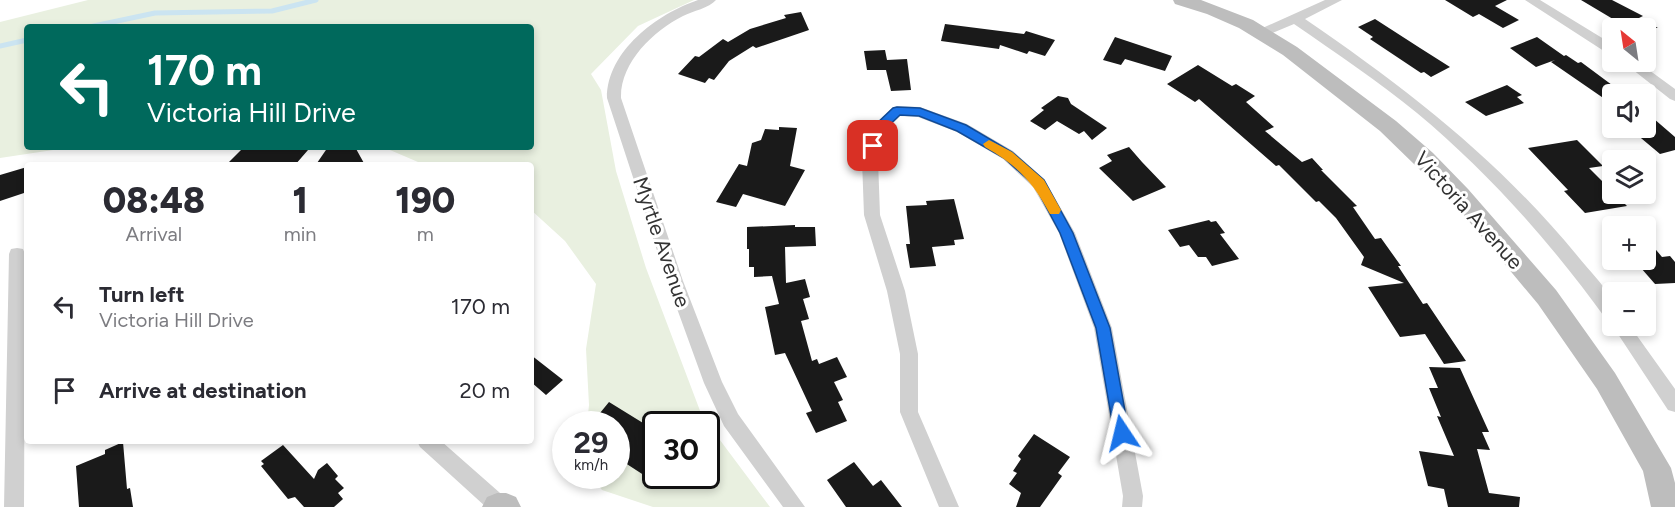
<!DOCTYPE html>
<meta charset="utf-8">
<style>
body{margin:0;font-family:Figtree,sans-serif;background:#f2f2f3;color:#2b2b33;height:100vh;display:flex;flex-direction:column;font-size:22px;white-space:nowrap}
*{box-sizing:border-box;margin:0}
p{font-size:20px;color:#7c7c81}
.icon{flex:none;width:33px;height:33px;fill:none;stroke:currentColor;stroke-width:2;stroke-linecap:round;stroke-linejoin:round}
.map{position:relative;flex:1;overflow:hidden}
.details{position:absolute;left:24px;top:162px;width:510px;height:282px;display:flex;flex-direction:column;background:#fff;border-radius:6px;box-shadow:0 3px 9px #0003}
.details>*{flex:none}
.banner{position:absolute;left:24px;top:24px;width:510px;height:126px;border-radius:6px;box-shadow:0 3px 9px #0003;background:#00695c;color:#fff;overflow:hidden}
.needle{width:39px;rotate:330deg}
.fabs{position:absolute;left:1602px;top:18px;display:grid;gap:12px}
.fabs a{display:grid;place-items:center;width:54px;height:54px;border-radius:6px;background:#fff;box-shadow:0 3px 9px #0003;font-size:30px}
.speed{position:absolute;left:552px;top:411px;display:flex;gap:12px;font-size:30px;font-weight:700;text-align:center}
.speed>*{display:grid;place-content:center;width:78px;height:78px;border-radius:50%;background:#fff;box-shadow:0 3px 9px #0003;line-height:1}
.speed small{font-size:15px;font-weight:400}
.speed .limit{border:3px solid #111;border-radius:9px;background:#fff;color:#111}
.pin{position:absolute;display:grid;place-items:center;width:51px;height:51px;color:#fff;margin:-26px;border-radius:12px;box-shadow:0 3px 9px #0006}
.me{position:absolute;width:66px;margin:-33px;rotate:350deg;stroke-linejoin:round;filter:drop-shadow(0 0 4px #0008)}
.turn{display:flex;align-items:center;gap:21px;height:126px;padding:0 24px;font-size:27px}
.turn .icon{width:78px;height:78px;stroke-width:2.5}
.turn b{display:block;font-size:42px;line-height:51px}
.eta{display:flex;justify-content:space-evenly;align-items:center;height:102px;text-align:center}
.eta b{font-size:36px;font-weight:800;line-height:42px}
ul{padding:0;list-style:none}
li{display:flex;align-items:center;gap:18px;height:84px;padding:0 24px}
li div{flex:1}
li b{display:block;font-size:22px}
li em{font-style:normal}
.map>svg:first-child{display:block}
</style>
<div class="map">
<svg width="1675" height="507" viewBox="0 0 1675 507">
<rect width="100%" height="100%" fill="#fff"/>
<!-- green -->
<path fill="#e9f0e0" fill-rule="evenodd" d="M 88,0 L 694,0 L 638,26 L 591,74 L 601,90 L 616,171 L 646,268 L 702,416 L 770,507 L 653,507 L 602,490 L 591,476 L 616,476 L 616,424 L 587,424 L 589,405 L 586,349 L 596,284 L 565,241 L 531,210 L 531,165 L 425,165 L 383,147 L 531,147 L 531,27 L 27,27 L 27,147 L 73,147 L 0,158 L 0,22 ZM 656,424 L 706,424 L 706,476 L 656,476 Z"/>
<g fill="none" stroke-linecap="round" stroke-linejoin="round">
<!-- stream -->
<path stroke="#cbe4f1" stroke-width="5" d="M 89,27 L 155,13 L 272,11 L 316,0
M 0,46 L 27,40"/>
</g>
<!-- building -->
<path fill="#1a1a1a" d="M 1445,0 L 1507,0 L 1495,6 L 1519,20 L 1503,28 L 1479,14 L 1473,17 Z
M 1581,0 L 1612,0 L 1643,16 L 1639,18 L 1658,28 L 1628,28 Z
M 801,12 L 809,30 L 756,48 L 753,46 L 729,61 L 714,80 L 709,78 L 705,83 L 678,74 L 695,56 L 699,57 L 723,39 L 728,42 L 750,29 L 786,18 L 784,15 Z
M 1375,19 L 1420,48 L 1450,67 L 1431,77 L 1424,72 L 1421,73 L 1370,39 L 1373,37 L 1358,27 Z
M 945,24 L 1024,34 L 1026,31 L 1055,40 L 1045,56 L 1029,51 L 1027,54 L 1000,45 L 999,49 L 941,41 Z
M 1115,37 L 1172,56 L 1165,71 L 1125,59 L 1121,65 L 1103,60 Z
M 1537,37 L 1564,56 L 1566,55 L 1578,63 L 1581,62 L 1612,85 L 1612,104 L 1551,62 L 1555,60 L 1536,67 L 1510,48 Z
M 885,50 L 887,60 L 907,59 L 911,90 L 891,91 L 886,70 L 867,70 L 864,51 Z
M 1198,65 L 1232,86 L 1236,84 L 1255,96 L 1246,102 L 1274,127 L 1265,131 L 1302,162 L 1312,158 L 1323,170 L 1321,170 L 1357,206 L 1353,207 L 1375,239 L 1381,238 L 1401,266 L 1398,266 L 1423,304 L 1427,303 L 1466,361 L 1444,364 L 1425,334 L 1400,337 L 1368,287 L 1404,283 L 1361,265 L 1364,257 L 1336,218 L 1319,201 L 1316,202 L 1279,165 L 1276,166 L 1199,99 L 1195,102 L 1167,84 Z
M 1507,85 L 1522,95 L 1517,97 L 1524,103 L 1486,116 L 1465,102 Z
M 1058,96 L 1068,98 L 1071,104 L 1107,128 L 1092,140 L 1084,131 L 1079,134 L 1057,121 L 1045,130 L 1030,121 L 1044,110 L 1041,108 Z
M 1646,112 L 1675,137 L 1675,150 L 1660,154 L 1629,128 L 1646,128 Z
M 779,127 L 797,128 L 790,166 L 805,170 L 785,206 L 743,194 L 736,207 L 716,202 L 739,164 L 747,166 L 752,143 L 761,140 L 765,129 L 779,130 Z
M 1577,140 L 1603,166 L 1589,168 L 1627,206 L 1585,213 L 1564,191 L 1568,190 L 1528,148 Z
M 244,147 L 295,147 L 308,150 L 295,165 L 226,165 Z
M 328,147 L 355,147 L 365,165 L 317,163 Z
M 1129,147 L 1142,162 L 1166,187 L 1133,201 L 1099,168 L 1112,161 L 1107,155 Z
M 27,167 L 27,192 L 0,201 L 0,175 Z
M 954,199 L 964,239 L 954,240 L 955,245 L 932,247 L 936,266 L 910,268 L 906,244 L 910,244 L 906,206 L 927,205 L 926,201 Z
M 1209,220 L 1211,222 L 1216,221 L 1225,233 L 1220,234 L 1239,259 L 1212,266 L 1206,257 L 1198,257 L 1189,245 L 1180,247 L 1168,230 Z
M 795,225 L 795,227 L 815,227 L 816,246 L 785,247 L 786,283 L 805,279 L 810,297 L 803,299 L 809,319 L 801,321 L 812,361 L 817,359 L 819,364 L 837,357 L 847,377 L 834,382 L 843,400 L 838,402 L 847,421 L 816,433 L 806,413 L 812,411 L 785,353 L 775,355 L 765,307 L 779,304 L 772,276 L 754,277 L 754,267 L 749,267 L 749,249 L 747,249 L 747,227 Z
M 1646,238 L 1662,257 L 1670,256 L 1675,262 L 1675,283 L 1655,284 L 1634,260 L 1646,260 Z
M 531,355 L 563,380 L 546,395 L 531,382 Z
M 1429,367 L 1460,368 L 1489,432 L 1482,432 L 1490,450 L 1477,449 L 1489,493 L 1520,497 L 1519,507 L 1448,507 L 1444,489 L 1428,486 L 1419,451 L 1454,456 L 1437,416 L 1441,417 L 1429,388 L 1438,388 Z
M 609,402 L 656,431 L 656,483 L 616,457 L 616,424 L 591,424 Z
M 1034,434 L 1070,457 L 1058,473 L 1062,476 L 1040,507 L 1016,507 L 1021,493 L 1009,484 L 1017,473 L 1013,471 L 1021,459 L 1018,456 Z
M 123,442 L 127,489 L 130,488 L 133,507 L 79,507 L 76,466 L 105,454 L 105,450 Z
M 283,445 L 314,479 L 318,470 L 327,463 L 338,476 L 335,479 L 344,488 L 338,493 L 343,499 L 334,507 L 304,507 L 295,497 L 288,499 L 261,466 L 264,464 L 261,461 Z
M 854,462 L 873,486 L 881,480 L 902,507 L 846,507 L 827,480 Z"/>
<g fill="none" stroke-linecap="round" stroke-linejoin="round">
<!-- street -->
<path fill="#d0d0d0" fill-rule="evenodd" d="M 698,0 L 716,0 C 709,8 693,11 683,16 C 653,31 620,63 621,98 L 683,281 L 722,382 L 738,414 L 805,507 L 783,507 L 724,426 L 704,383 L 667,281 L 607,98 C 607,51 657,14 698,0 Z
M 1325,0 L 1342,0 L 1305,19 C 1410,91 1499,160 1580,259 C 1588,269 1610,291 1612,303 C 1614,308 1612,315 1612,321 L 1606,319 C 1551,243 1489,173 1417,113 C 1378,81 1336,53 1294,24 L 1263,37 L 1256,33 L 1258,30 Z
M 1525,0 L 1540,0 L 1612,44 L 1612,54 L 1607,53 Z
M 1623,62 L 1638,62 L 1675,89 L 1675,101 L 1670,99 Z
M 897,106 L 920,107 L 967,124 L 1013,151 L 1044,179 L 1075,233 L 1112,328 L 1143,496 L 1142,507 L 1122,507 L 1123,496 L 1094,328 L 1059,233 L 1033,187 L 1003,159 L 957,132 L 918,117 L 900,116 L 882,134 L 878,160 L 880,215 L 905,291 L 918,354 L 918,412 L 959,507 L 939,507 L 900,412 L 900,354 L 887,291 L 864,215 L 862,160 L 868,132 L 892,108 Z
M 17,248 L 23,249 L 25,254 L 24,507 L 4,507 L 9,254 L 11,249 Z
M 1612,325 L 1630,326 L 1675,389 L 1675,412 L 1668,410 Z
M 417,441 L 441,441 L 508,500 L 511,507 L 486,507 L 420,447 Z"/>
<!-- secondary -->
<path fill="#bdbdbd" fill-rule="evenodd" d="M 1173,0 L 1201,0 L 1253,20 L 1297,47 L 1396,121 L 1433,153 L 1468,189 L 1556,290 L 1615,373 L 1671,468 L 1675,483 L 1675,507 L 1651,507 L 1643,471 L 1597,389 L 1538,304 L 1452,201 L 1380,131 L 1283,55 L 1239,28 L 1207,14 L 1175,4 Z
M 497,493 L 506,493 L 516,497 L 521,507 L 482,507 L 487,497 Z"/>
</g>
<!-- route -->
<path fill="#1a73e8" stroke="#114b97" stroke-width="1.5" d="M 897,107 L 920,108 L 966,125 L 1012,152 L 1044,180 L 1073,233 L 1110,328 L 1129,433 L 1127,438 L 1122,440 L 1116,438 L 1114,433 L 1096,328 L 1060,233 L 1035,186 L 1004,158 L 957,131 L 919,116 L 900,115 L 881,133 L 877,149 L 868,149 L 866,146 L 871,129 L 893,108 Z"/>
<!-- slow -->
<path fill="#f59e0b" d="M 989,140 L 1012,152 L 1044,180 L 1061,210 L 1059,214 L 1050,214 C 1032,181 1018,166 985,147 L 983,144 Z"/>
<g text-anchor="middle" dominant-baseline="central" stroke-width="6" stroke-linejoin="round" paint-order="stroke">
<!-- street labels -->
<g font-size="21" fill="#333" stroke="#fff">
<text transform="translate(1469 210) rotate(48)">Victoria Avenue</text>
<text transform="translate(662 242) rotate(71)">Myrtle Avenue</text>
</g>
</g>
</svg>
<div class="fabs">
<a><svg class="needle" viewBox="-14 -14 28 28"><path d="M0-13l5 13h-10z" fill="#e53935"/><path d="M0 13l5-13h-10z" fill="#7c7c81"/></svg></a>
<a><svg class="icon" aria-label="sound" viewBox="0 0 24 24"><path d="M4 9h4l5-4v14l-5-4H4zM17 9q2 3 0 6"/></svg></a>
<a><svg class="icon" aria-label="layers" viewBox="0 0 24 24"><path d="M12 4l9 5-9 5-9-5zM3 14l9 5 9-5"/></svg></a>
<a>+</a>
<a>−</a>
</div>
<div class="speed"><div>29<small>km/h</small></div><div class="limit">30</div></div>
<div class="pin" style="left:873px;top:146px;background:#d93025"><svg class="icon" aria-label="arrive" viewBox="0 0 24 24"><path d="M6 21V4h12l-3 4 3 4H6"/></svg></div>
<svg class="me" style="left:1122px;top:433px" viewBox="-20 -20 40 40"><path d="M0-17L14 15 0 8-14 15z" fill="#1a73e8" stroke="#fff" stroke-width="4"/></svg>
<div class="banner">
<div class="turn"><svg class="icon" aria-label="left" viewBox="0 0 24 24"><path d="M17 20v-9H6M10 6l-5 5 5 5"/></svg><div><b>170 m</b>Victoria Hill Drive</div></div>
</div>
<section class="details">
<div class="eta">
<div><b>08:48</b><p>Arrival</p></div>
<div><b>1</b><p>min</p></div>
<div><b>190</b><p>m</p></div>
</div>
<ul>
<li><svg class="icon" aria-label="left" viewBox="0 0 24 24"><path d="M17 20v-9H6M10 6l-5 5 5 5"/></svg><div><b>Turn left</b><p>Victoria Hill Drive</p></div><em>170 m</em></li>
<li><svg class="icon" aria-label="arrive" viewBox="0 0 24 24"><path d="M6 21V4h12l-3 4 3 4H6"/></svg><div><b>Arrive at destination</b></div><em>20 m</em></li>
</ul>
</section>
</div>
